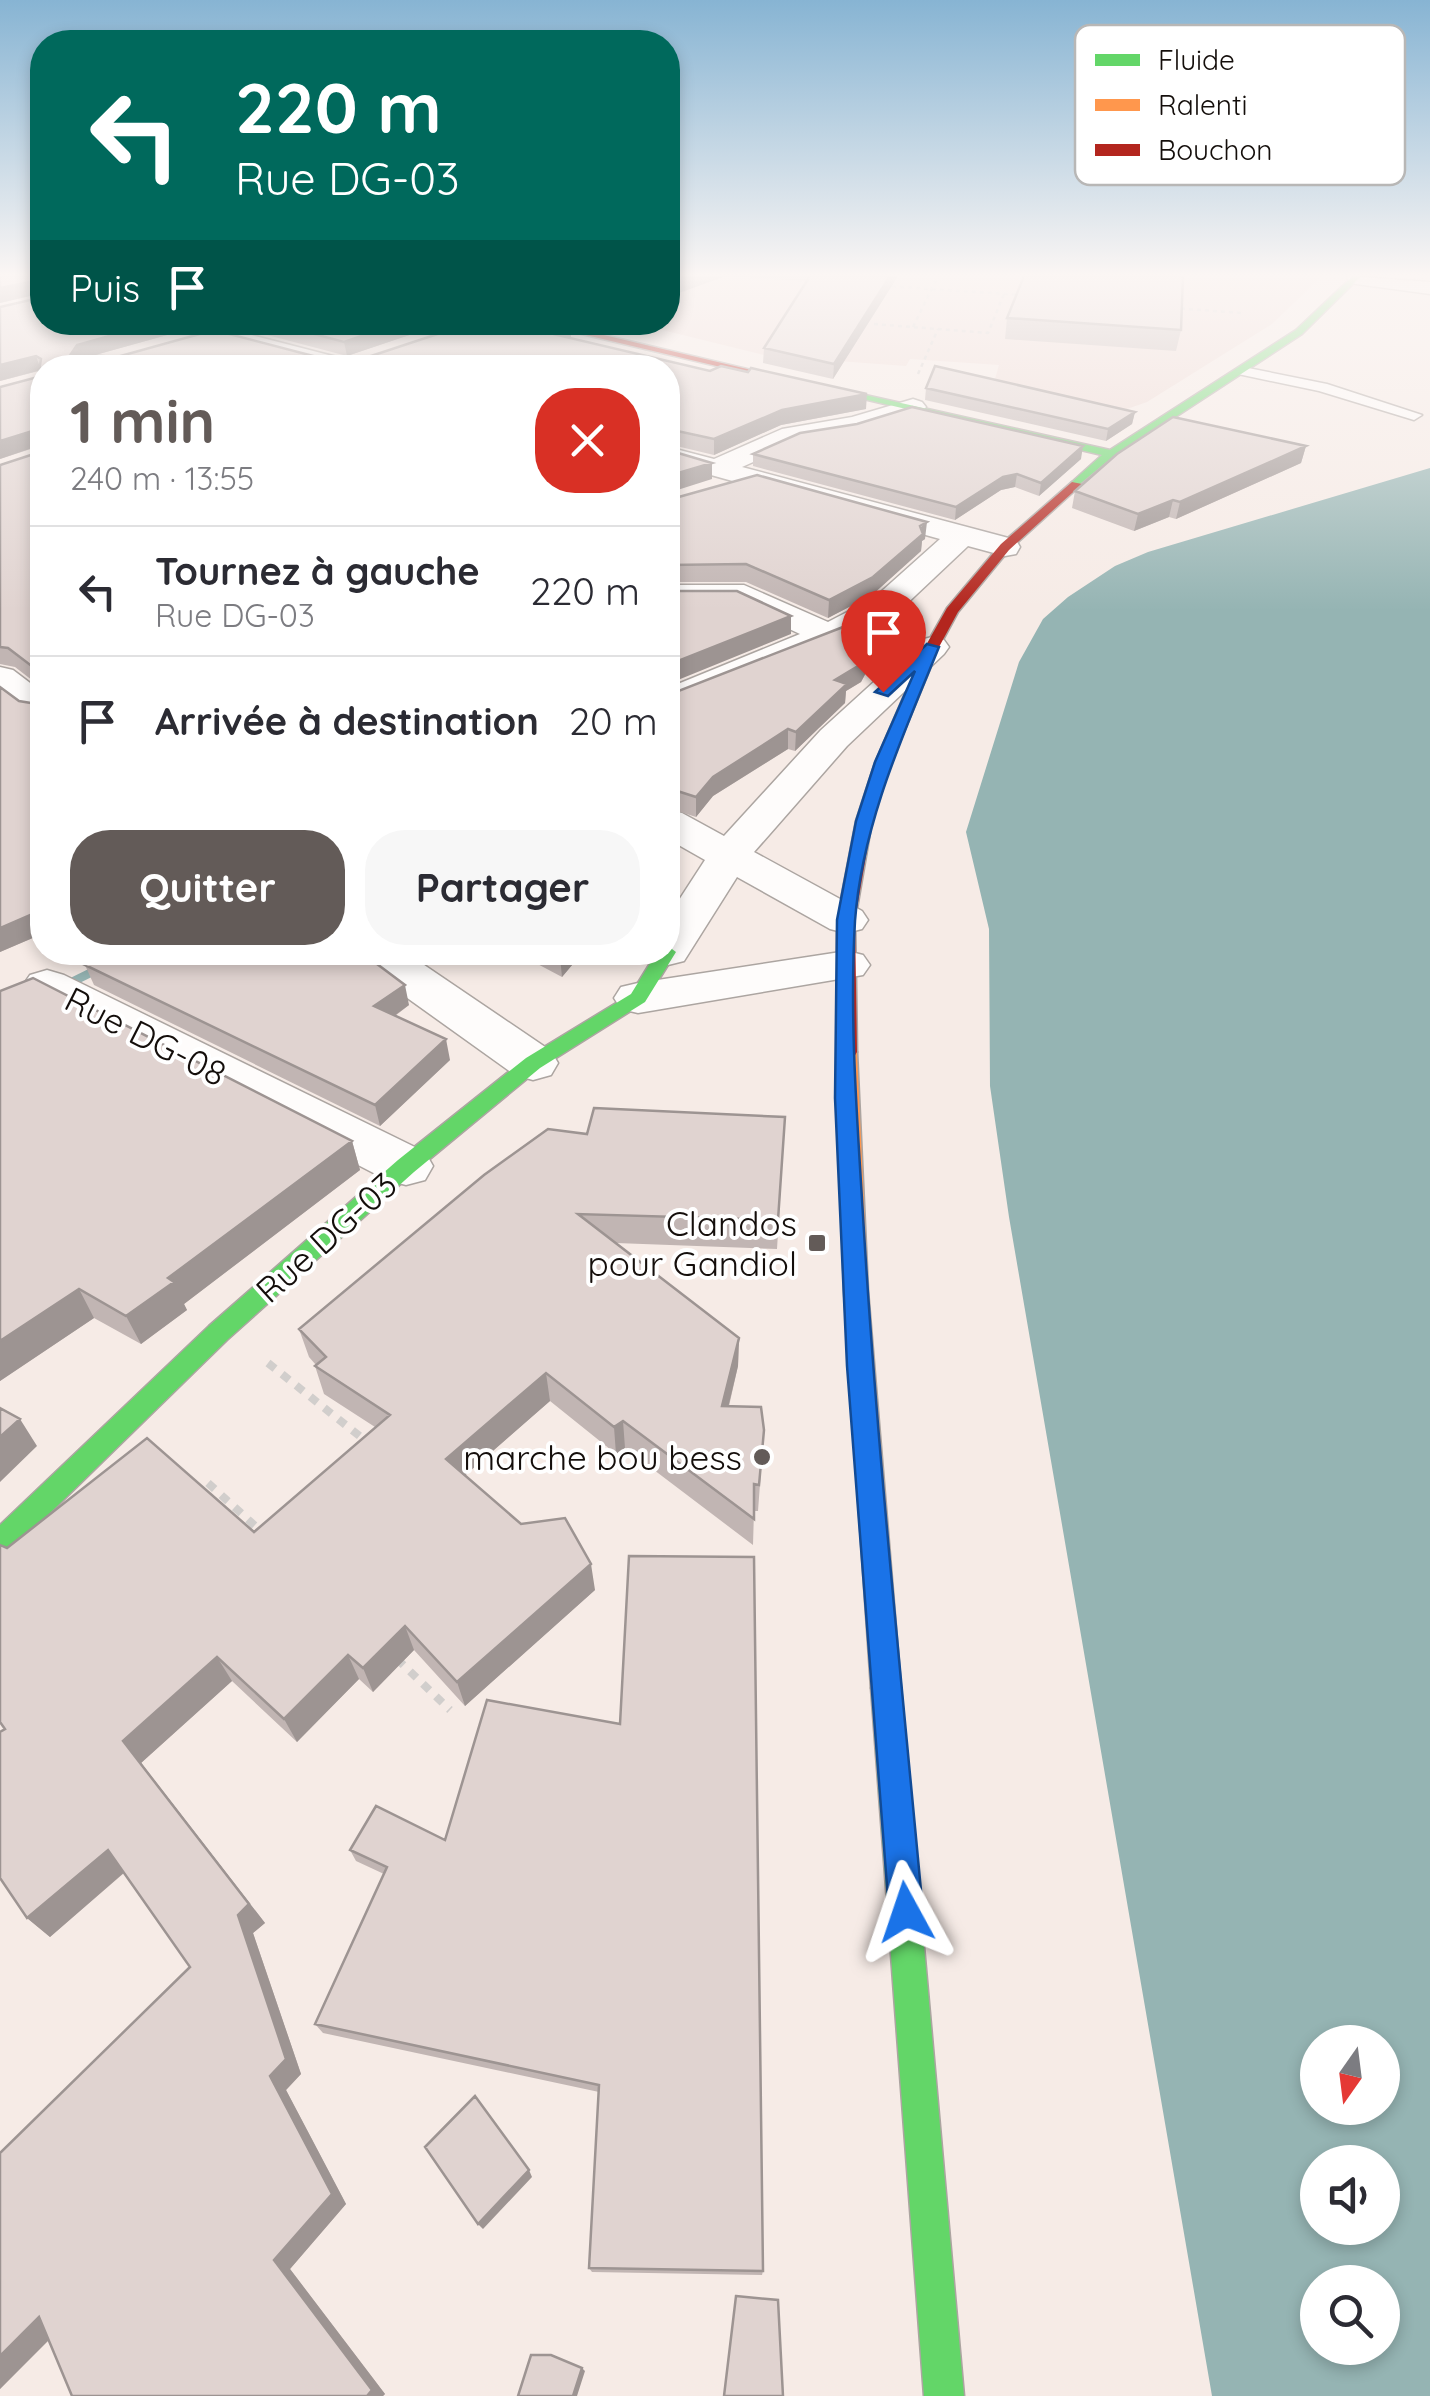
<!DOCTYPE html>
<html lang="fr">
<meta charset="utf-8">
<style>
body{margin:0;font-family:Quicksand,sans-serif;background:#f7f7f7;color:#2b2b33;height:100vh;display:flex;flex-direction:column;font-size:38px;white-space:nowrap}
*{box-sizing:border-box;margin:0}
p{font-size:32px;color:#7c7c81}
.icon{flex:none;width:55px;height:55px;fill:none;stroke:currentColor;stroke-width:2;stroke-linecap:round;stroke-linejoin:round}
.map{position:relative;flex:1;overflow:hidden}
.drawer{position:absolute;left:30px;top:355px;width:650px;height:610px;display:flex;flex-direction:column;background:#fff;border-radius:40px;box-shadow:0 5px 15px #0003}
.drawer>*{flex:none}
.banner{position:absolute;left:30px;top:30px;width:650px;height:305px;border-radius:40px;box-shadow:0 5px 15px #0003;background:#00695c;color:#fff;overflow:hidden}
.needle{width:65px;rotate:194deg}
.fabs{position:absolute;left:1300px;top:2025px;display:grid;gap:20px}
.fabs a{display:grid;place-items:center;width:100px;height:100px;border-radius:50%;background:#fff;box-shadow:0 5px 15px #0003;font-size:50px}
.pin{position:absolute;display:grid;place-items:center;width:85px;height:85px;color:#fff;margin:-102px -42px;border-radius:50% 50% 50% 0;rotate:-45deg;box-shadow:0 0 10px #0007}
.pin .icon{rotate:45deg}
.me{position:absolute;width:110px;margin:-55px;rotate:355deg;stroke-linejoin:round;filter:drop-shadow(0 0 8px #0008)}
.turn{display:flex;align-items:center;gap:35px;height:210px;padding:0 40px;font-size:45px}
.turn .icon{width:130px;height:130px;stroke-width:2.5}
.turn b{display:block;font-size:70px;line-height:85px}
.then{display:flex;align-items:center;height:95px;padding:0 40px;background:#0003;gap:20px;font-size:38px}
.round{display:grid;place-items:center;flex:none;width:105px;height:105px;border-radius:40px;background:#f7f7f7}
.overview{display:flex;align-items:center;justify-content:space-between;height:170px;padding:0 40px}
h1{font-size:60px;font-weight:700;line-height:75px;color:#635b58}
.button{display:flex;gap:20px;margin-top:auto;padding:20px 40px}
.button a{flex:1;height:115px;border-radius:40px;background:#635b58;color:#fff;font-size:40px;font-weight:700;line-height:115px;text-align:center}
.button a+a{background:#f7f7f7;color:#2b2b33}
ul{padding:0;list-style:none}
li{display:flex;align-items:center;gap:30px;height:130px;padding:0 40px;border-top:2px solid #e1e1e2}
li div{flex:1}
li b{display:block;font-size:38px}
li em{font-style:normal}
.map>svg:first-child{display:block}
</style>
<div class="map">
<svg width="1430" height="2396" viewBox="0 0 1430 2396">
<rect width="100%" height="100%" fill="#f6ebe6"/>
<!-- education -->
<path fill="#eedad5" d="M 668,276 L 1322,276 L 1272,324 L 1147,402 L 1107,416 L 987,407 L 999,365 L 910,359 L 906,366 L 810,359 L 804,365 L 634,323 L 668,322 Z"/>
<!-- water -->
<path fill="#95b4b3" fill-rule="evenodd" d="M 1430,468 L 1430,2396 L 1212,2396 L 1009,1217 L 990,1086 L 989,929 L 966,832 L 1019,662 L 1043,619 L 1068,597 L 1115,566 L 1148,552 ZM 1318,2042 L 1382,2042 L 1382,2108 L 1318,2108 ZM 1318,2162 L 1382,2162 L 1382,2228 L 1318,2228 ZM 1318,2282 L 1382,2282 L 1382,2348 L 1318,2348 Z"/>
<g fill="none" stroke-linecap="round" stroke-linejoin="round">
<!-- stream -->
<path fill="#95b4b3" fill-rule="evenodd" d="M 123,952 L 143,952 L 61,992 L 56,994 L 48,989 Z"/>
<defs>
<path id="lane" d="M 1243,367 L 1327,384 L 1422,415 L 1414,420 L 1319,391 L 1238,374 L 1236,371 Z"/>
<path id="street" d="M 1347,276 L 1430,282 L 1430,294 L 1356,284 L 1349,282 Z
M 162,322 L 201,322 L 360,363 L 363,368 L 321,368 L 165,327 Z
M 913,399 L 922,402 L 926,407 L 922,412 L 855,432 L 798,442 L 742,467 L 1016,540 L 1020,547 L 1016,554 L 1005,556 L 968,546 L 898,612 L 840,642 L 668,712 L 668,688 L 800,634 L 738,605 L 668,605 L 668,585 L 744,585 L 828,622 L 874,598 L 940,539 L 668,463 L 668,447 L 714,459 L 782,429 L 852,417 Z
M 932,637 L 944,640 L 949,647 L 944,654 L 847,746 L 754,852 L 862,911 L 868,920 L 862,929 L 846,933 L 830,929 L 737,877 L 684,961 L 668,965 L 652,961 L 646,952 L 668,952 L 668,917 L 705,860 L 668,839 L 668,810 L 682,813 L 724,836 L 821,730 L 920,640 Z
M 0,667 L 13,670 L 42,692 L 42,720 L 29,717 L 0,695 Z
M 847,951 L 863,955 L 870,965 L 863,975 L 638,1013 L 621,1009 L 614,998 L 621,987 L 638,983 Z
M 350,952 L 405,952 L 551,1051 L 558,1063 L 551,1075 L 533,1080 L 515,1075 L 357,962 Z
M 47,970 L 64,975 L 425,1152 L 433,1166 L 425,1180 L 406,1185 L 387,1180 L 30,995 L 23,985 L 30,975 Z"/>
<path id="fast" d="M 1353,276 L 1361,276 L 1302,334 L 1105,463 L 1076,487 L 1072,482 L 1102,455 L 838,393 L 843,390 L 1110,450 L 1296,330 Z
M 668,946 L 676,952 L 645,1002 L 540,1068 L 414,1172 L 227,1340 L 10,1552 L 0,1556 L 0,1525 L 209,1326 L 398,1160 L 526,1058 L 631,994 L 657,952 L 668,952 Z
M 886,1673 L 897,1678 L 901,1688 L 964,2396 L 924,2396 L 871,1688 L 875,1678 Z"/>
<path id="slow" d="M 847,1045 L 857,1052 L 868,1291 L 901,1688 L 897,1698 L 886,1703 L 875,1698 L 871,1688 L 844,1291 L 837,1052 Z"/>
<path id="jam" d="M 531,322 L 549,322 L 848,393 L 843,396 Z
M 1072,482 L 1082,484 L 1009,550 L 958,612 L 939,647 L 891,763 L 872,821 L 855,920 L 857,1052 L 854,1057 L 840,1057 L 837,1052 L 837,920 L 856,821 L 875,763 L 925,647 L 947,608 L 1001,544 Z"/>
</defs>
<!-- lane casing -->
<use href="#lane" stroke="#aca5a1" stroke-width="3"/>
<!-- street casing -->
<use href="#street" stroke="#aca5a1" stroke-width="3"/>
<!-- fast casing -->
<use href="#fast" stroke="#aca5a1" stroke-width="3"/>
<!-- slow casing -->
<use href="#slow" stroke="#aca5a1" stroke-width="3"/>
<!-- jam casing -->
<use href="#jam" stroke="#aca5a1" stroke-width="3"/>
<!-- path-far1 -->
<path stroke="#d1cecc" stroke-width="2.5" stroke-dasharray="4 4" stroke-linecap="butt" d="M 726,276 L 812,281
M 884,286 L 1021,295
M 1173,308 L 1242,313
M 874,324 L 988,333 L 1004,294
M 913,327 L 938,276
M 918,374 L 938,329"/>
<!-- path -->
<path stroke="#d1cecc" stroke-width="8" stroke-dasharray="9 9" stroke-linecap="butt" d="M 268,1363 L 367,1442
M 208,1483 L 264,1534
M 397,1659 L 450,1710"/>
<!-- lane -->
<use href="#lane" fill="#fefcfb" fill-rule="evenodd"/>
<!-- street -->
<use href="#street" fill="#fefcfb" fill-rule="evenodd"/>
<!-- fast -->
<use href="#fast" fill="#63d668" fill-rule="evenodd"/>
<!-- slow -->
<use href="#slow" fill="#ff974d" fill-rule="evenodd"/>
<!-- jam -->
<use href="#jam" fill="#b3261e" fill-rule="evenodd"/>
</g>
<!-- wall -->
<path fill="#c1b5b3" d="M 0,276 L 178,332 L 95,355 L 117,357 L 368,357 L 554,326 L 571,329 L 571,338 L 866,409 L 781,425 L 714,455 L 668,444 L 668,368 L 42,934 L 0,952 L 0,687 L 19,701 L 37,704 L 37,684 L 15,667 L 0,664 L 0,465 L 40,452 L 40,446 L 0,459 L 38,377 L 39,371 L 0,381 L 0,307 L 39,298 L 39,294 L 0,303 Z
M 729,276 L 898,276 L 833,379 L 763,363 L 764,348 L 807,281 Z
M 1007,318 L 1181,330 L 1176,351 L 1005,339 Z
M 218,322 L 448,322 L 347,356 Z
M 926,388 L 1135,412 L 1132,424 L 1106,441 L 925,400 Z
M 1306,446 L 1301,463 L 1176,519 L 1169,517 L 1134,531 L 1072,508 L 1075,491 Z
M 753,454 L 1081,459 L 1039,496 L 1015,487 L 1001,490 L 955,520 L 753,466 Z
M 668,500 L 925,539 L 922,541 L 921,551 L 872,595 L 828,618 L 746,582 L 668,582 Z
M 895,618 L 861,682 L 846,691 L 845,703 L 795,751 L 788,749 L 713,796 L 696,817 L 668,808 L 668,695 Z
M 412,952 L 444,952 L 429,963 Z
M 515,952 L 583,952 L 562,977 Z
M 85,965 L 409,1005 L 395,1016 L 450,1060 L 380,1126 L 94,985 Z
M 0,991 L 352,1141 L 360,1170 L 184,1304 L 187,1310 L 141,1344 L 94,1318 L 0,1381 Z
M 785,1117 L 777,1249 L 616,1243 L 739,1338 L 738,1366 L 729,1406 L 764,1430 L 758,1511 L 754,1511 L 753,1545 L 625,1448 L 616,1454 L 550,1401 L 465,1475 L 595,1590 L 465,1706 L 414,1650 L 373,1692 L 359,1679 L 297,1742 L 232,1681 L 141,1763 L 265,1923 L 253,1933 L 301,2074 L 286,2090 L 346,2204 L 290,2269 L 385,2394 L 383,2396 L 72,2396 L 48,2340 L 0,2389 L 0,2153 L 190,1967 L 124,1873 L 50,1937 L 27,1918 L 5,1729 L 7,1548 L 254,1532 L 375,1427 L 324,1394 L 315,1366 L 316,1365 L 309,1357 L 299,1329 L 587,1134 Z
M 376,1806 L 763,2271 L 762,2275 L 592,2272 L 589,2268 L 599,2092 L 323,2033 L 315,2024 L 384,1874 L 356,1861 L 350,1850 Z"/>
<!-- shaded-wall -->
<path fill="#9d9492" d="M 689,276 L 726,276 L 668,297 L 668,283 Z
M 890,276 L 898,276 L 833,379 L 834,364 Z
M 40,280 L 42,293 L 0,303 L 0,288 Z
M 159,322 L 176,322 L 178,332 L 81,359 L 71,354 L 77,345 Z
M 403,322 L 448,322 L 347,356 L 344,342 Z
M 571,329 L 571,343 L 557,335 Z
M 36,356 L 41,370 L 0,381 L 0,365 Z
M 867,394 L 866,409 L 781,425 L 714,455 L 714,439 L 782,410 Z
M 1135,412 L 1132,424 L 1106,441 L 1108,429 Z
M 36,430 L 41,445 L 0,459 L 0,441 Z
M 1083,446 L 1081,459 L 1039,496 L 1041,483 Z
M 1306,446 L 1301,463 L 1176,519 L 1180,502 Z
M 712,463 L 712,479 L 668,493 L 668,476 Z
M 1017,474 L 1015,487 L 1001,490 L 955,520 L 956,507 L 1003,477 Z
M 1173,500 L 1169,517 L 1134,531 L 1138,514 Z
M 927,522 L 925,539 L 922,541 L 921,551 L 872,595 L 828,618 L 829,600 Z
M 897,600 L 895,618 L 861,682 L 846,691 L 845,703 L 795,751 L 796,732 Z
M 791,616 L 791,634 L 668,684 L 668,665 Z
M 788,729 L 788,749 L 713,796 L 696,817 L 696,797 L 713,777 Z
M 671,826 L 672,846 L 668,850 L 668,829 Z
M 42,910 L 42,934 L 0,952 L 0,928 Z
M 427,952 L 444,952 L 429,963 Z
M 563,952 L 583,952 L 562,977 L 560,957 Z
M 405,985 L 409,1005 L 379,1027 L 374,1006 Z
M 446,1039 L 450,1060 L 380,1126 L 375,1105 Z
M 352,1141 L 360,1170 L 184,1304 L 187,1310 L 141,1344 L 126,1316 L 168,1278 Z
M 79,1289 L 94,1318 L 0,1381 L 0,1341 Z
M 739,1338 L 738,1366 L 722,1433 L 722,1406 Z
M 546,1373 L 550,1401 L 453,1486 L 446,1459 Z
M 20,1419 L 37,1446 L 0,1482 L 0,1437 Z
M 623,1421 L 625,1448 L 616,1454 L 614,1427 Z
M 591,1564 L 595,1590 L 465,1706 L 457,1682 Z
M 405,1626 L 414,1650 L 373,1692 L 363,1668 Z
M 348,1655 L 359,1679 L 297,1742 L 284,1719 Z
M 217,1657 L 232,1681 L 141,1763 L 265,1923 L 253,1933 L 301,2074 L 286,2090 L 346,2204 L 290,2269 L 385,2394 L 383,2396 L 367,2396 L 274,2260 L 270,2076 L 123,1741 Z
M 108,1850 L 127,1870 L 50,1937 L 27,1918 Z
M 529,2170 L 532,2177 L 483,2229 L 478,2224 Z
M 39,2317 L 65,2324 L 0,2389 L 0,2356 Z
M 582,2368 L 585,2371 L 577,2396 L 573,2396 Z"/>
<!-- building -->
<path fill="#e0d3d0" stroke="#9d9492" stroke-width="2.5" d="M 0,276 L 42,276 L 42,322 L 159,322 L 77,345 L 71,354 L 117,357 L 214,330 L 317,357 L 368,357 L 474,322 L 551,322 L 554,323 L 549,325 L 571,329 L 557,335 L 710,371 L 721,366 L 748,372 L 751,368 L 867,394 L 782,410 L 714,439 L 668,429 L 668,368 L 42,368 L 42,910 L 0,928 L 0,687 L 19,701 L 37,704 L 37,670 L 8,648 L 0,647 L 0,465 L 40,452 L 40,433 L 36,430 L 0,441 L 0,387 L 38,377 L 41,359 L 36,356 L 0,365 L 0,307 L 39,298 L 40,280 L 0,288 Z
M 668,276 L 689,276 L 668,283 Z
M 810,276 L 890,276 L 834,364 L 764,348 Z
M 1024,276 L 1183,276 L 1181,330 L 1007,318 Z
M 269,322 L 403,322 L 344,342 Z
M 935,366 L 1135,412 L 1108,429 L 926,388 Z
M 912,407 L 1083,446 L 1041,483 L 1017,474 L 1003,477 L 956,507 L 753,454 L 800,433 L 857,424 Z
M 1173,417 L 1306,446 L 1180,502 L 1173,500 L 1138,514 L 1075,491 L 1117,454 Z
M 668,450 L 712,463 L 668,476 Z
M 757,475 L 927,522 L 920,526 L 923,534 L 873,577 L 829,600 L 746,564 L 668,565 L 668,500 Z
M 668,591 L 737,591 L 791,616 L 668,665 Z
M 897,600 L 863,663 L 835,680 L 847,684 L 796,732 L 788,729 L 713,777 L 696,797 L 668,788 L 668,695 L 843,627 Z
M 112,952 L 361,952 L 405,985 L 374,1006 L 446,1039 L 375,1105 L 85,965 Z
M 33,978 L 352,1141 L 168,1278 L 174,1282 L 126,1316 L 79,1289 L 0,1341 L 0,991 Z
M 594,1108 L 785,1117 L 778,1220 L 578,1214 L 739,1338 L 722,1406 L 761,1407 L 764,1430 L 759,1485 L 754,1484 L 754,1519 L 623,1421 L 614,1427 L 546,1373 L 446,1459 L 521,1524 L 565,1518 L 591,1564 L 457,1682 L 405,1626 L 363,1668 L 348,1655 L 284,1719 L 217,1657 L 123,1741 L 249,1904 L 238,1915 L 286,2059 L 270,2076 L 332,2194 L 274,2260 L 372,2390 L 367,2396 L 72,2396 L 39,2317 L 0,2356 L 0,2153 L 190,1967 L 108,1850 L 27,1918 L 0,1878 L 0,1732 L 5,1729 L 0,1722 L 0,1545 L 7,1548 L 147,1438 L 254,1532 L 390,1415 L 315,1366 L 326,1357 L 299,1329 L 484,1175 L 548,1129 L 587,1134 Z
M 0,1408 L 20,1419 L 0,1437 Z
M 629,1556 L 754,1557 L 763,2271 L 589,2268 L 599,2085 L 315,2024 L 387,1867 L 350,1850 L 376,1806 L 445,1840 L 487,1700 L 620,1724 Z
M 475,2096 L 529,2170 L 478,2224 L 425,2147 Z
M 736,2296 L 778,2300 L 783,2396 L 724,2396 Z
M 531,2355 L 551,2355 L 582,2368 L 573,2396 L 518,2396 Z"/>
<!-- sky -->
<linearGradient id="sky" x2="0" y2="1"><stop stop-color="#87b4d3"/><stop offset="0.45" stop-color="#fbf6f4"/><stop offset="1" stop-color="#fbf6f4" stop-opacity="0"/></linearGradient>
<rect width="1430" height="611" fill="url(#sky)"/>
<!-- route -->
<path fill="#1a73e8" stroke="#114b97" stroke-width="2.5" d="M 927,644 L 939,647 C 903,735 862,825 855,921 C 849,1024 858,1129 864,1232 C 878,1459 902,1685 923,1912 L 918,1923 L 906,1928 L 894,1923 L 889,1912 L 847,1366 L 835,1098 L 837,920 L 856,821 L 875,762 L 915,671 L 888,696 L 875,692 Z"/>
<!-- markers -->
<g fill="#635b58" stroke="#fff" stroke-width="4">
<rect x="807" y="1233" width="20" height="20" rx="5"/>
<circle cx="762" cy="1457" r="10"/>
</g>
<g text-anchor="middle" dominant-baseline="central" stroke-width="8" stroke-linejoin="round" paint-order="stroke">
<!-- street labels -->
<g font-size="35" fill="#140e0b" stroke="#fff">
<text transform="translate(146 1036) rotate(27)">Rue DG-08</text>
<text transform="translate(326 1237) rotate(-42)">Rue DG-03</text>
</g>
<!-- poi labels -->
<g font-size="35" fill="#140e0b" stroke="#fff" text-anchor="end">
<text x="797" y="1223">Clandos<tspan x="797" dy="40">pour Gandiol</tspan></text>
<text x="742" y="1457">marche bou bess</text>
</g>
</g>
<!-- legend -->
<rect x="1075" y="25" width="330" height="160" rx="15" fill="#fff" stroke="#b8b7b6" stroke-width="2.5"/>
<rect x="1095" y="54" width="45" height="12" fill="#63d668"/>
<rect x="1095" y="99" width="45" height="12" fill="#ff974d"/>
<rect x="1095" y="144" width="45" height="12" fill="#b3261e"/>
<g font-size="28" fill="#140e0b">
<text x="1158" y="70">Fluide</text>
<text x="1158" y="115">Ralenti</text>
<text x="1158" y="160">Bouchon</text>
</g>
</svg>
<div class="fabs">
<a><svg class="needle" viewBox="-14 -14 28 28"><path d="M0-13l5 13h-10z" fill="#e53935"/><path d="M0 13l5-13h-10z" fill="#7c7c81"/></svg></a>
<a><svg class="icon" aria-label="sound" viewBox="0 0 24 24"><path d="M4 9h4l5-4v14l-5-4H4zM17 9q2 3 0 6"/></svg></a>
<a><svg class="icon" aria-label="search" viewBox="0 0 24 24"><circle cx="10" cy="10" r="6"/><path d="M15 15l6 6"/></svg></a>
</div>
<div class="pin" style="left:883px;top:692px;background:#d93025"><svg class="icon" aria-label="arrive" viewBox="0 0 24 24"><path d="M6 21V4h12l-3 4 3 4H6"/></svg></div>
<svg class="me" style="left:906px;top:1912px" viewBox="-20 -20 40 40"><path d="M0-17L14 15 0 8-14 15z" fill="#1a73e8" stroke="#fff" stroke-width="4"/></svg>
<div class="banner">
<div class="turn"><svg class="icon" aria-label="left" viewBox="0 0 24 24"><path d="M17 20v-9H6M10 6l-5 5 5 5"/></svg><div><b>220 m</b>Rue DG-03</div></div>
<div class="then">Puis<svg class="icon" aria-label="arrive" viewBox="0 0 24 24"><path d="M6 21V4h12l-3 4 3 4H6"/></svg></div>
</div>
<section class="drawer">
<div class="overview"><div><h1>1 min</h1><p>240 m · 13:55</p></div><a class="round" style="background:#d93025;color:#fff"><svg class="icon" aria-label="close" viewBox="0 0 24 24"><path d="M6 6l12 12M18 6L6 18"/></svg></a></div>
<ul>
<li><svg class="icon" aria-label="left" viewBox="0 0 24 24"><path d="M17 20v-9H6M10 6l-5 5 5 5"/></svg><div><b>Tournez à gauche</b><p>Rue DG-03</p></div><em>220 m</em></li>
<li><svg class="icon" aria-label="arrive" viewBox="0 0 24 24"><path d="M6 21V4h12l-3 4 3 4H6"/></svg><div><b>Arrivée à destination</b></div><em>20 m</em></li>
</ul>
<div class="button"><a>Quitter</a><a>Partager</a></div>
</section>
</div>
